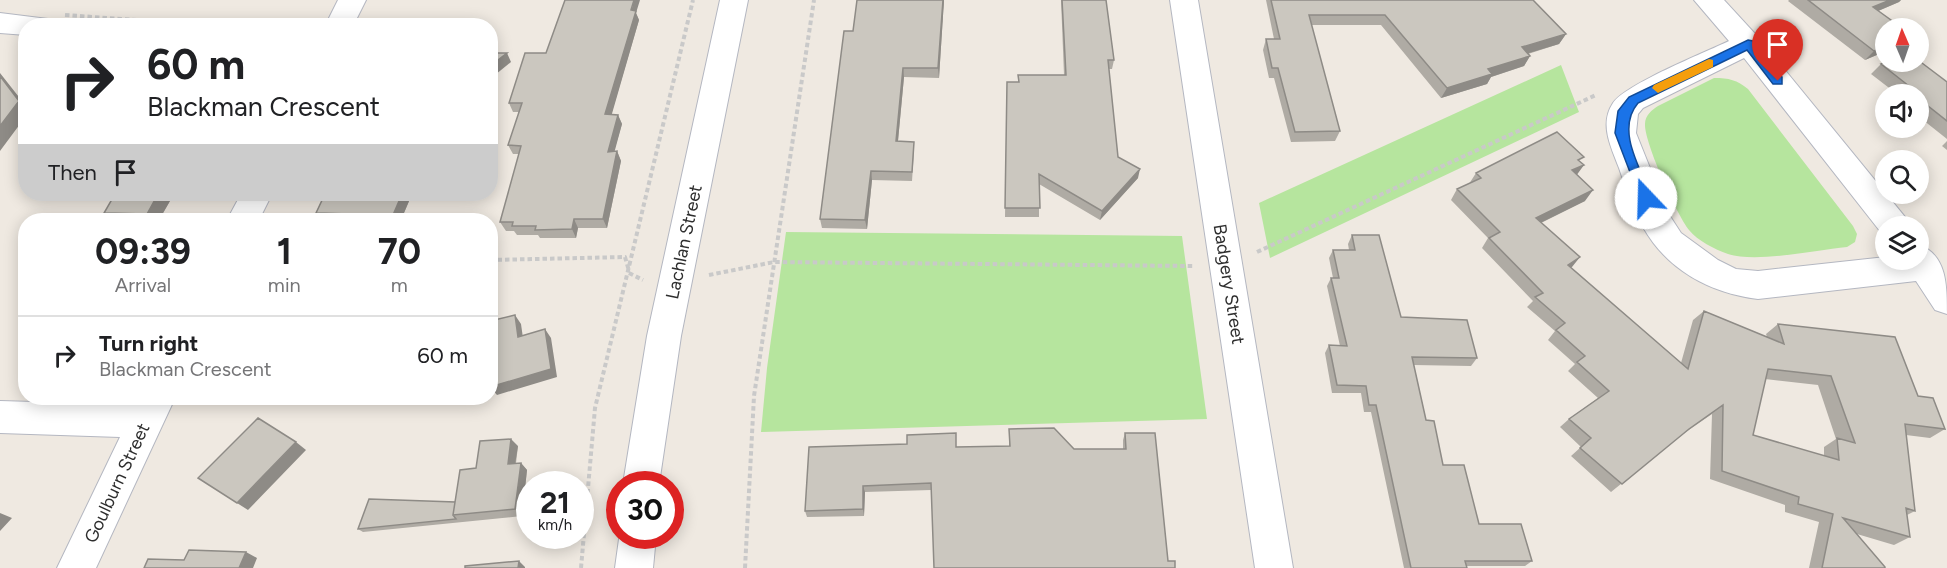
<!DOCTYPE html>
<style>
body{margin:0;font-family:Figtree,sans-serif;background:#f6f6f6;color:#202124;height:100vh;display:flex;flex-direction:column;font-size:22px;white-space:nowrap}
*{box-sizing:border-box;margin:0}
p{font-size:20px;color:#757577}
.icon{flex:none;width:33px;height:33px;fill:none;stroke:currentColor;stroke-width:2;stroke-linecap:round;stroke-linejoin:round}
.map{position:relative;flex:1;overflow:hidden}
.sheet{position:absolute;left:18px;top:213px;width:480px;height:192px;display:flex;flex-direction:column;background:#fff;border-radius:24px;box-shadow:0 3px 15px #0003}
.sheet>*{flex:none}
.hud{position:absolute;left:18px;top:18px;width:480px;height:183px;border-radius:24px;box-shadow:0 3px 15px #0003;background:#fff;color:#202124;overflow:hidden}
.needle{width:39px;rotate:358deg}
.controls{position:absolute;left:1875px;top:18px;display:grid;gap:12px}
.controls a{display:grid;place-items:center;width:54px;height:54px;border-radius:50%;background:#fff;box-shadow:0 3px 15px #0003;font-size:30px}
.speed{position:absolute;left:516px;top:471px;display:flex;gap:12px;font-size:30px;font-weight:700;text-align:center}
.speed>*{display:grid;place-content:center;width:78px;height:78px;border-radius:50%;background:#fff;box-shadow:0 3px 15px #0003;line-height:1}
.speed small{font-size:15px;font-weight:400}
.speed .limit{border:9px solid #d22;background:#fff;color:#111}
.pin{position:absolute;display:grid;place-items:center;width:51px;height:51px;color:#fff;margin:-62px -26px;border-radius:50% 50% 50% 0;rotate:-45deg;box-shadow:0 0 6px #0007}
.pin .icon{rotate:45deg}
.me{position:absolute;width:66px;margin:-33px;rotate:339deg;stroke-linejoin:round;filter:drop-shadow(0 0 4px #0008)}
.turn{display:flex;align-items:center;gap:21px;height:126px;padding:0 30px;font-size:27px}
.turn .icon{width:78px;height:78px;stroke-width:2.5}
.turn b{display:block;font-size:42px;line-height:51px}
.then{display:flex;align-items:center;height:57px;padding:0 30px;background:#0003;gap:12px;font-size:22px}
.eta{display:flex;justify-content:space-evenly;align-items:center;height:102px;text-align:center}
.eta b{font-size:36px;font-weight:700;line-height:42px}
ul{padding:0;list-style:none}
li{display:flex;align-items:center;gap:18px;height:78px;padding:0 30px;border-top:2px solid #e0e0e0}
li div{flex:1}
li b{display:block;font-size:22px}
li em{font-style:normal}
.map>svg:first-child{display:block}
</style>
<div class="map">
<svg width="1947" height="568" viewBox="0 0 1947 568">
<rect width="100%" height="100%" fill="#efe9e1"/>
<!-- green -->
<path fill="#b6e59e" d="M 1561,65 L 1579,112 L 1270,258 L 1259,203 Z
M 1714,78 C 1729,78 1737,80 1748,89 L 1853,226 L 1857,234 L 1855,242 L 1847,247 C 1816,250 1757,263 1728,254 C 1714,249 1698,241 1689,230 C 1677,215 1644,142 1645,124 C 1645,115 1652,110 1658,106 Z
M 786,232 L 1182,236 L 1207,419 L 761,432 L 767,368 Z"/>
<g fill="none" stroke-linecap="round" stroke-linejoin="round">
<defs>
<path id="minor" d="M 338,0 L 366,0 L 353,26 L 325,26 Z
M 720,0 L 748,0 L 681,336 L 659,484 L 623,484 L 647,336 Z
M 1170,0 L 1198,0 L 1293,568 L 1255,568 Z
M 1694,0 L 1724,0 L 1758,37 L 1905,217 L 1910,226 L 1886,226 L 1886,236 L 1883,235 L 1744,58 L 1643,108 L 1638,114 L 1636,133 L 1668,213 L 1681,233 L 1718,260 L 1736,269 L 1758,271 L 1886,257 L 1886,260 L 1918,260 L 1918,244 C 1947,255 1947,285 1947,314 L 1935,310 L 1916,281 L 1758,299 C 1710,293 1667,270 1643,227 C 1632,209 1626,188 1619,168 C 1611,147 1599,124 1613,103 C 1626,84 1704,53 1729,41 Z
M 0,13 L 48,19 L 52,26 L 26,26 L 26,35 L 0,33 Z
M 241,194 L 272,194 L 259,220 L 227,220 Z
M 139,398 L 175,398 L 96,568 L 57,568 L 120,437 L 0,433 L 0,401 L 136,405 Z
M 620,532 L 620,536 L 656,536 L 653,568 L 615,568 Z"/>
</defs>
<!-- minor casing -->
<use href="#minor" stroke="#b4b7c1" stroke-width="2"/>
<!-- path -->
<path stroke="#c9c9c9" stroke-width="4" stroke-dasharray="4.5 3" stroke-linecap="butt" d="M 65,15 L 220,26
M 1257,252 L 1596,95
M 490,260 L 625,257 L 629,271
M 629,273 L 643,280
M 709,275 L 774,262 L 1193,266
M 581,568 L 595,408 L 693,0
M 745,568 L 754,396 L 814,0"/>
<!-- minor -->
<use href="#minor" fill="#fff" fill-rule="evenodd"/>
</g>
<!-- wall -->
<path fill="#afaba4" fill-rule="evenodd" d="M 857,0 L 944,0 L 939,78 L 904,77 L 898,141 L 914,151 L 912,181 L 872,180 L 867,229 L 822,228 L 820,219 L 853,31 Z
M 1061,0 L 1106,0 L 1114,60 L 1112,69 L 1109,69 L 1118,157 L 1138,178 L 1100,220 L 1039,184 L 1039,217 L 1005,217 L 1007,82 L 1018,82 L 1018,75 L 1064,75 Z
M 1266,0 L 1533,0 L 1566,34 L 1559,44 L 1528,54 L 1530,56 L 1524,66 L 1491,77 L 1487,84 L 1441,98 L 1381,25 L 1311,25 L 1340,131 L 1335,141 L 1291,142 L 1274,78 L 1269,78 L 1263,50 L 1266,39 L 1274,39 Z
M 1789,0 L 1901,0 L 1899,2 L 1878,11 L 1886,28 L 1886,51 L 1865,60 L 1788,1 Z
M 636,13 L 639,20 L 611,115 L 618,115 L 622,124 L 614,151 L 617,151 L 621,161 L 607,228 L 578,228 L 576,238 L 540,238 L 538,235 L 517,235 L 514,231 L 506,231 L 500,222 L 519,154 L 513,154 L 508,145 L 519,112 L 513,112 L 509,103 L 546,53 Z
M 1881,64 L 1947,82 L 1947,139 L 1918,116 L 1918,94 L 1897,94 L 1871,74 Z
M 1947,141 L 1947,150 L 1942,146 Z
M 1476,173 L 1576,174 L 1585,201 L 1541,223 L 1571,268 L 1681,363 L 1693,320 L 1704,311 L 1767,337 L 1766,334 L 1778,324 L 1918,396 L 1945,429 L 1930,438 L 1906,435 L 1915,511 L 1907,515 L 1910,537 L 1894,545 L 1857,534 L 1885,568 L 1809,568 L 1819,522 L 1785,512 L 1785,505 L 1710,479 L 1712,414 L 1683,434 L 1611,492 L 1571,456 L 1581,447 L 1560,427 L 1569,419 L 1598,398 L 1568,371 L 1575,364 L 1548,340 L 1555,331 L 1527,307 L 1533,301 L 1482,248 L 1488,238 L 1451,200 L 1457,189 L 1469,184 ZM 1765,379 L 1818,385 L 1836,439 L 1824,447 L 1824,456 L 1753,435 Z
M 174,194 L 159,220 L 112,220 L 104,213 Z
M 325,194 L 412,194 L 401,220 L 323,220 L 316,213 Z
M 1352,235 L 1401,317 L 1477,358 L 1471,366 L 1414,365 L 1426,420 L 1443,465 L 1479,524 L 1532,561 L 1525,566 L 1466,566 L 1467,568 L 1404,568 L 1371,412 L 1364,412 L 1361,393 L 1332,393 L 1325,353 L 1329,345 L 1340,346 L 1327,286 L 1331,278 L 1333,278 L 1329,258 L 1333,250 L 1349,250 L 1348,244 Z
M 1009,429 L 1074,449 L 1123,449 L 1123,440 L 1125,433 L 1168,561 L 1175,568 L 931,490 L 865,492 L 864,516 L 807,517 L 805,511 L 907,444 L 956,447 L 1009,446 Z
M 518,446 L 516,463 L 521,463 L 527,470 L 522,516 L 363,532 L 358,529 L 455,502 L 476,468 Z"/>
<!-- shaded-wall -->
<path fill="#8e8b86" d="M 634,0 L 640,0 L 636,13 L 639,20 L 609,124 L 605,114 Z
M 943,0 L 944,0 L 939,78 L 938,68 Z
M 1890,0 L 1901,0 L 1899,2 L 1864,17 L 1873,7 Z
M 1566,34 L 1559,44 L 1516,57 L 1522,47 Z
M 1886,46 L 1886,51 L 1865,60 L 1874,51 Z
M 507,53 L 511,62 L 490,79 L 490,66 Z
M 1530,56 L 1524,66 L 1491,77 L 1487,84 L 1441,98 L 1447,88 L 1488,69 Z
M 903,68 L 904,77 L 897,151 L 896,141 Z
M 0,73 L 26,106 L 26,116 L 0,151 Z
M 618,115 L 622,124 L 612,161 L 608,152 Z
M 617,151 L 621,161 L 607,228 L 603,219 Z
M 1584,165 L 1576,176 L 1572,170 Z
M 1140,169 L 1138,178 L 1100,220 L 1102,211 Z
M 871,171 L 872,180 L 867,229 L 865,220 Z
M 1593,190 L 1585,201 L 1528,229 L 1536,218 Z
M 158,194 L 174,194 L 159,220 L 155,220 L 147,214 Z
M 402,194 L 412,194 L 401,220 L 398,220 L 393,215 Z
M 388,215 L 392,220 L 386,220 Z
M 574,219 L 578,228 L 576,238 L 572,229 Z
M 1580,257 L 1572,267 L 1560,275 L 1568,265 Z
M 515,315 L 521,324 L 524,345 L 518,337 Z
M 545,329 L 551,338 L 557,377 L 497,395 L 490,387 Z
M 511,439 L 518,446 L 514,471 L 508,464 Z
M 296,442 L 306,450 L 248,510 L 237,503 Z
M 521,463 L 527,470 L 522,516 L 515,509 Z
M 863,486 L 865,492 L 864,516 L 863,509 Z
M 0,513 L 12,518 L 0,531 Z
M 246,552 L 257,558 L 253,568 L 239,568 Z
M 519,561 L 525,567 L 525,568 L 518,568 Z"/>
<!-- building -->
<path fill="#cbc7bf" stroke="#8e8b86" stroke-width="1.5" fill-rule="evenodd" d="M 565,0 L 634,0 L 631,10 L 636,11 L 605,114 L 618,115 L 608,152 L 617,151 L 603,219 L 574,219 L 572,229 L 535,230 L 536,226 L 512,226 L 513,222 L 500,222 L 521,146 L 508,145 L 522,103 L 509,103 L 525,53 L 546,53 Z
M 857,0 L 943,0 L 938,68 L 903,68 L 896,141 L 914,142 L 912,172 L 871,171 L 865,220 L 820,219 L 844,31 L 853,31 Z
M 1062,0 L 1106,0 L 1114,60 L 1108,60 L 1118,157 L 1140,169 L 1102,211 L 1039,174 L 1040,208 L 1005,208 L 1007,82 L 1019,82 L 1018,75 L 1066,75 Z
M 1271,0 L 1533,0 L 1566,34 L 1522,47 L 1530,56 L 1488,69 L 1492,74 L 1447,88 L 1385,15 L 1309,15 L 1340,131 L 1295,132 L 1278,68 L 1272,68 L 1266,39 L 1280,39 Z
M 1808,0 L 1890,0 L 1873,7 L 1902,28 L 1886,28 L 1886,46 L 1874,51 Z
M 490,53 L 507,53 L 490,66 Z
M 1918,60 L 1947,82 L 1947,121 L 1918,98 L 1918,94 L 1913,94 L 1905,88 L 1909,86 L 1881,64 L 1886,62 L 1918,62 Z
M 0,76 L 19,101 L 0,126 Z
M 26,103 L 26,112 L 19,106 Z
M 1557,132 L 1584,157 L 1578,160 L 1584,165 L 1572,170 L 1593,190 L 1536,218 L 1580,257 L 1568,265 L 1688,369 L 1704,311 L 1784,344 L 1778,324 L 1895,337 L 1918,396 L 1933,398 L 1945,429 L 1905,424 L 1915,511 L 1906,508 L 1910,537 L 1843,518 L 1885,567 L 1885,568 L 1822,568 L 1833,514 L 1798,504 L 1799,497 L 1722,471 L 1723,405 L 1689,429 L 1622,484 L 1580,448 L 1591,438 L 1569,419 L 1609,391 L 1577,362 L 1585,356 L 1556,330 L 1565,323 L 1535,297 L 1543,293 L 1489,238 L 1500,232 L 1457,189 L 1481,178 L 1476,173 ZM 1768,369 L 1831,376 L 1855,443 L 1837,438 L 1839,460 L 1753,435 Z
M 115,194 L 158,194 L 147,214 L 104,213 Z
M 325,194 L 402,194 L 393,215 L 388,215 L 386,220 L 346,220 L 349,214 L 316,213 Z
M 1352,235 L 1379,235 L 1401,317 L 1467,320 L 1477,358 L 1412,357 L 1426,420 L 1434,421 L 1443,465 L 1464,465 L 1479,524 L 1521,524 L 1532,561 L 1465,561 L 1467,568 L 1411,568 L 1376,405 L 1369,405 L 1366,386 L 1337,385 L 1329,345 L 1347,346 L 1331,278 L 1339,278 L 1333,250 L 1355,250 Z
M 515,315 L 518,337 L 545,329 L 551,369 L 490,387 L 490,321 Z
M 258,418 L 296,442 L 237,503 L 198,478 Z
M 1054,428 L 1074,449 L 1126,449 L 1125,433 L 1155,433 L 1168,561 L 1175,561 L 1175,568 L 934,568 L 931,483 L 863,486 L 863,509 L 805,511 L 809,447 L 907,444 L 907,435 L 956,433 L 956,447 L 1010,446 L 1009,429 Z
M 511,439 L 508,464 L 521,463 L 515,509 L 453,515 L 460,470 L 476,468 L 480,441 Z
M 369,499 L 455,502 L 453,515 L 456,519 L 358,529 Z
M 189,550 L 246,552 L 239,568 L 144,568 L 148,559 L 184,560 Z
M 519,561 L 518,568 L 465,568 L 465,566 Z"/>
<!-- route -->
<path fill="#1a73e8" stroke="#114b97" stroke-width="1.5" d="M 1748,40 L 1753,41 L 1782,77 L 1782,84 L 1773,84 L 1747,50 L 1638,103 C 1615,130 1641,169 1652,198 L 1646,203 L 1641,201 L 1615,133 L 1618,111 L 1629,97 Z"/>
<!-- slow -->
<path fill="#f59e0b" d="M 1709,59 L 1713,60 L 1713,67 L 1662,91 L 1658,93 L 1652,88 L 1654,85 Z"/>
<g text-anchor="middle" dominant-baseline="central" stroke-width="4.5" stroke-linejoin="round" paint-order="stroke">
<!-- street labels -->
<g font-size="18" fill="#2e2e2e" stroke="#fff">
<text transform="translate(684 242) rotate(-78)">Lachlan Street</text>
<text transform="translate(1229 284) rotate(81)">Badgery Street</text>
<text transform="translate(117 483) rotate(-65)">Goulburn Street</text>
</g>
</g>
</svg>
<div class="controls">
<a><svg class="needle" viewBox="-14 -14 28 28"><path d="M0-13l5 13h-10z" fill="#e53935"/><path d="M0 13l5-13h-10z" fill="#757577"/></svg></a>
<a><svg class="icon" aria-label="sound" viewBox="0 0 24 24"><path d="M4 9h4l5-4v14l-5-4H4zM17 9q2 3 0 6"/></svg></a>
<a><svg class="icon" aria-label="search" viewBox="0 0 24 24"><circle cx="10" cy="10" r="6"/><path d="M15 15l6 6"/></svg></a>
<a><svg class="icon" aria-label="layers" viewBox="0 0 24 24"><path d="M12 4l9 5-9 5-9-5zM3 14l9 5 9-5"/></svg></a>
</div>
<div class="speed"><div>21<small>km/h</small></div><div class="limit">30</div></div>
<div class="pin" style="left:1778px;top:81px;background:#d93025"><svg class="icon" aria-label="arrive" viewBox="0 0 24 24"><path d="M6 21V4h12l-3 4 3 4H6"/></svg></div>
<svg class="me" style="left:1646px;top:198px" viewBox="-20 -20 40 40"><circle r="19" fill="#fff"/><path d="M0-13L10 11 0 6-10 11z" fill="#1a73e8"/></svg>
<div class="hud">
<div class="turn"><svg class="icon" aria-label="right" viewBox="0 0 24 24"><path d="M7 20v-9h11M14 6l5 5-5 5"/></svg><div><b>60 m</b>Blackman Crescent</div></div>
<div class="then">Then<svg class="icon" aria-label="arrive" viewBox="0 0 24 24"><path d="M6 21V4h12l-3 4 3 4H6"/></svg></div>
</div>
<section class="sheet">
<div class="eta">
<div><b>09:39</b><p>Arrival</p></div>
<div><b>1</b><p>min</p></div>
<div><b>70</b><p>m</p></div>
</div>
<ul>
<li><svg class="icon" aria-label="right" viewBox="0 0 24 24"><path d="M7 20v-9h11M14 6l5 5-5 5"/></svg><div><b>Turn right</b><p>Blackman Crescent</p></div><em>60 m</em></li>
</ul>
</section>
</div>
